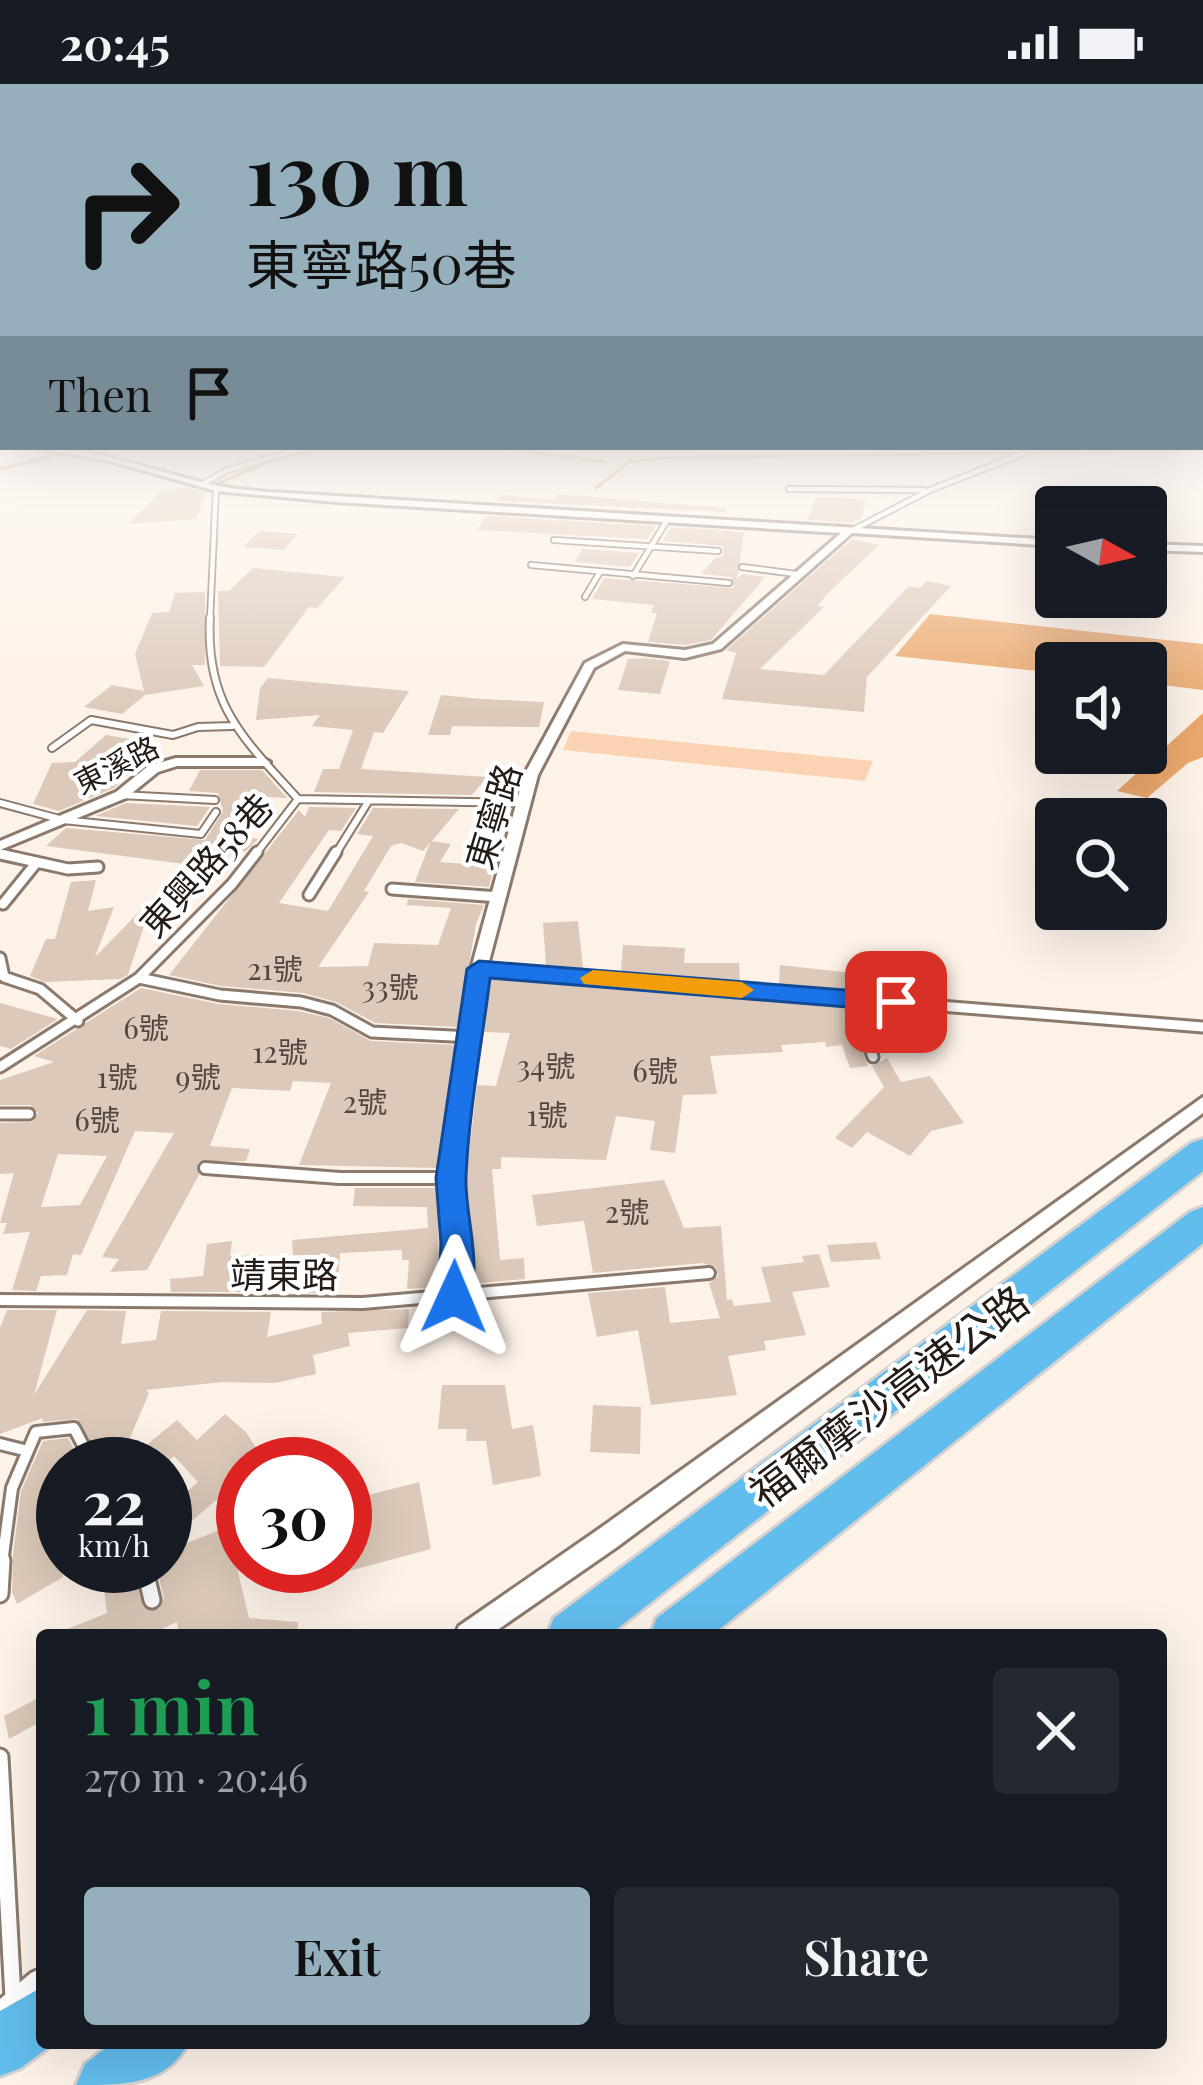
<!DOCTYPE html>
<meta charset="utf-8">
<style>
body{margin:0;font-family:"Playfair Display","Noto Sans TC",serif;background:#242831;color:#f1f3f6;height:100vh;display:flex;flex-direction:column;font-size:45px;white-space:nowrap}
*{box-sizing:border-box;margin:0}
p{font-size:39px;color:#9ea1a6}
.icon{flex:none;width:66px;height:66px;fill:none;stroke:currentColor;stroke-width:2;stroke-linecap:round;stroke-linejoin:round}
.map{position:relative;flex:1;overflow:hidden}
.details{position:absolute;left:36px;top:1545px;width:1131px;height:420px;display:flex;flex-direction:column;background:#171b24;border-radius:12px;box-shadow:0 12px 48px #0002}
.details>*{flex:none}
.guide{position:absolute;left:0px;top:0px;width:1203px;height:366px;box-shadow:0 12px 48px #0002;background:#96afbd;color:#111;overflow:hidden}
.needle{width:78px;rotate:98deg}
.buttons{position:absolute;left:1035px;top:402px;display:grid;gap:24px}
.buttons a{display:grid;place-items:center;width:132px;height:132px;border-radius:12px;background:#171b24;box-shadow:0 12px 48px #0002;font-size:60px}
.speed{position:absolute;left:36px;top:1353px;display:flex;gap:24px;font-size:60px;font-weight:700;text-align:center}
.speed>*{display:grid;place-content:center;width:156px;height:156px;border-radius:50%;background:#171b24;box-shadow:0 12px 48px #0002;line-height:1}
.speed small{font-size:30px;font-weight:400}
.speed .limit{border:18px solid #d22;background:#fff;color:#111}
.pin{position:absolute;display:grid;place-items:center;width:102px;height:102px;color:#fff;margin:-51px;border-radius:24px;box-shadow:0 6px 18px #0006}
.me{position:absolute;width:132px;margin:-66px;rotate:1deg;stroke-linejoin:round;filter:drop-shadow(0 0 9px #0008)}
.turn{display:flex;align-items:center;gap:42px;height:252px;padding:0 48px;font-size:54px}
.turn .icon{width:156px;height:156px;stroke-width:2.5}
.turn b{display:block;font-size:84px;line-height:102px}
.then{display:flex;align-items:center;height:114px;padding:0 48px;background:#0003;gap:24px;font-size:45px}
.round{display:grid;place-items:center;flex:none;width:126px;height:126px;border-radius:12px;background:#242831}
.head{display:flex;align-items:center;justify-content:space-between;height:204px;padding:0 48px}
h1{font-size:72px;font-weight:600;line-height:90px;color:#1e9e55}
.primary-button{display:flex;gap:24px;margin-top:auto;padding:24px 48px}
.primary-button a{flex:1;height:138px;border-radius:12px;background:#96afbd;color:#111;font-size:48px;font-weight:600;line-height:138px;text-align:center}
.primary-button a+a{background:#242831;color:#f1f3f6}
.status{display:flex;justify-content:space-between;align-items:center;height:84px;padding:0 60px;background:#171b24;direction:ltr}
.status svg{height:33px;fill:currentColor}
.map>svg:first-child{display:block}
</style>
<div class="status"><b>20:45</b><svg viewBox="0 0 49 12"><path d="M0 12V9h3v3zM5 12V6h3v6zM10 12V3h3v9zM15 12V0h3v12zM26 1h20v11H26zM47 4h2v5h-2z"/></svg></div>
<div class="map">
<svg width="1203" height="2001" viewBox="0 0 1203 2001">
<rect width="100%" height="100%" fill="#fdf2e8"/>
<!-- green -->
<path fill="#fad3b3" d="M 571,647 L 873,677 L 865,697 L 563,666 Z"/>
<!-- forest -->
<path fill="#eba86c" d="M 930,530 L 1203,560 L 1203,606 L 1146,599 L 1146,579 L 1056,579 L 1056,589 L 895,572 Z
M 1203,629 L 1203,673 L 1188,679 L 1147,714 L 1117,707 Z"/>
<g fill="none" stroke-linecap="round" stroke-linejoin="round">
<!-- stream -->
<path stroke="#d08f53" stroke-width="3" d="M 490,363 L 605,378
M 0,385 L 88,363
M 217,400 L 270,377 L 331,363
M 596,404 L 629,378 L 665,374 L 1203,366"/>
</g>
<!-- building -->
<path fill="#dcc9b9" fill-rule="evenodd" d="M 189,404 L 206,409 L 196,435 L 128,440 L 161,407 Z
M 558,410 L 727,424 L 725,428 L 746,429 L 497,417 L 502,411 L 555,416 Z
M 816,413 L 839,413 L 866,416 L 861,434 L 852,439 L 807,436 Z
M 487,432 L 656,442 L 647,455 L 476,446 Z
M 671,443 L 744,448 L 737,496 L 742,490 L 765,493 L 711,556 L 685,561 L 648,558 L 657,529 L 651,529 L 654,521 L 592,515 L 604,494 L 734,504 L 732,493 L 701,490 L 715,474 L 723,472 L 723,462 L 663,457 Z
M 259,447 L 298,450 L 284,466 L 243,463 Z
M 852,455 L 879,461 L 826,511 L 818,522 L 824,523 L 760,585 L 824,591 L 909,502 L 920,504 L 927,497 L 951,502 L 867,593 L 864,628 L 722,615 L 736,569 L 726,566 Z
M 582,465 L 639,469 L 630,483 L 575,478 Z
M 253,484 L 345,493 L 317,524 L 309,523 L 264,583 L 220,582 L 218,507 L 229,507 Z
M 205,508 L 205,581 L 192,581 L 204,602 L 145,611 L 122,630 L 84,623 L 112,601 L 144,607 L 135,570 L 152,529 L 169,528 L 175,509 Z
M 644,574 L 670,577 L 660,610 L 618,606 L 628,575 Z
M 268,594 L 409,607 L 383,649 L 374,648 L 361,685 L 487,693 L 472,711 L 314,708 L 323,685 L 339,685 L 353,646 L 312,642 L 320,631 L 256,636 L 260,604 Z
M 441,611 L 482,615 L 544,618 L 539,643 L 452,642 L 450,651 L 428,651 Z
M 106,651 L 160,660 L 114,704 L 59,727 L 33,720 L 52,679 L 75,678 Z
M 200,686 L 262,686 L 287,714 L 252,712 L 230,750 L 258,755 L 245,768 L 238,762 L 162,846 L 144,842 L 128,891 L 120,895 L 45,898 L 30,892 L 46,855 L 55,855 L 71,798 L 96,796 L 88,827 L 114,823 L 95,873 L 177,789 L 184,788 L 184,780 L 46,762 L 66,744 L 205,756 L 223,727 L 218,709 L 189,707 Z
M 126,719 L 210,723 L 197,742 L 95,732 Z
M 309,723 L 356,724 L 341,747 L 329,746 L 279,819 L 328,827 L 373,752 L 357,750 L 373,724 L 459,725 L 432,757 L 451,760 L 440,778 L 494,782 L 489,803 L 415,798 L 430,759 L 423,767 L 401,759 L 391,762 L 364,807 L 369,808 L 318,883 L 368,882 L 374,859 L 438,861 L 451,824 L 406,821 L 409,815 L 484,821 L 476,840 L 458,943 L 375,939 L 336,918 L 303,909 L 221,902 L 169,891 L 299,726 L 305,733 Z
M 578,837 L 583,884 L 546,881 L 543,839 Z
M 623,861 L 685,864 L 684,879 L 739,879 L 740,897 L 621,887 Z
M 780,881 L 862,890 L 862,884 L 944,890 L 947,913 L 779,900 Z
M 490,895 L 845,923 L 868,982 L 850,984 L 842,961 L 826,963 L 825,958 L 781,961 L 783,968 L 710,972 L 717,1010 L 683,1011 L 675,1069 L 650,1066 L 655,1037 L 616,1032 L 606,1076 L 501,1073 L 501,1085 L 492,1085 L 500,1176 L 524,1174 L 525,1195 L 470,1200 L 466,1094 L 477,1001 L 496,1002 L 510,949 L 484,948 Z
M 141,904 L 219,920 L 299,927 L 329,934 L 371,957 L 456,961 L 438,1084 L 299,1081 L 331,999 L 293,997 L 290,1007 L 232,1004 L 210,1062 L 250,1065 L 246,1077 L 198,1078 L 199,1091 L 147,1186 L 110,1188 L 119,1175 L 102,1173 L 174,1049 L 135,1047 L 81,1171 L 73,1170 L 67,1191 L 41,1192 L 36,1207 L 12,1206 L 30,1148 L 3,1150 L 7,1139 L 0,1139 L 14,1089 L 0,1090 L 0,1039 L 32,1038 L 38,1029 L 30,1021 L 0,1021 L 0,996 L 54,978 L 34,972 ZM 58,1070 L 107,1072 L 80,1121 L 41,1123 Z
M 0,919 L 58,935 L 11,965 L 0,962 Z
M 887,974 L 901,998 L 930,992 L 964,1039 L 931,1047 L 910,1072 L 867,1048 L 852,1064 L 835,1054 L 884,1003 L 872,982 Z
M 664,1096 L 684,1144 L 721,1142 L 727,1216 L 732,1215 L 734,1222 L 771,1218 L 761,1183 L 804,1178 L 802,1172 L 819,1170 L 830,1203 L 792,1208 L 806,1251 L 764,1257 L 766,1266 L 728,1272 L 737,1311 L 651,1321 L 638,1246 L 597,1253 L 588,1209 L 665,1203 L 670,1239 L 720,1234 L 709,1199 L 718,1192 L 716,1183 L 702,1179 L 593,1189 L 584,1137 L 537,1142 L 532,1111 Z
M 355,1104 L 437,1104 L 439,1203 L 407,1205 L 409,1176 L 402,1176 L 402,1166 L 340,1169 L 337,1209 L 301,1209 L 305,1171 L 293,1171 L 292,1156 L 428,1144 L 427,1123 L 353,1122 Z
M 232,1157 L 230,1172 L 262,1171 L 254,1208 L 171,1208 L 170,1195 L 203,1192 L 207,1160 Z
M 876,1158 L 881,1175 L 831,1178 L 827,1161 Z
M 409,1225 L 408,1244 L 348,1249 L 350,1262 L 313,1271 L 316,1290 L 275,1299 L 223,1298 L 146,1306 L 149,1309 L 119,1380 L 103,1380 L 77,1335 L 42,1338 L 43,1334 L 0,1350 L 0,1244 L 7,1226 L 57,1226 L 34,1311 L 87,1226 L 126,1227 L 121,1260 L 156,1256 L 161,1227 L 271,1228 L 267,1253 L 322,1240 L 321,1228 Z
M 442,1301 L 505,1301 L 512,1345 L 533,1341 L 541,1392 L 493,1401 L 486,1357 L 466,1357 L 467,1345 L 438,1345 Z
M 593,1321 L 641,1323 L 640,1370 L 590,1368 Z
M 225,1330 L 246,1348 L 262,1373 L 254,1380 L 243,1380 L 243,1393 L 165,1460 L 165,1427 L 198,1398 L 174,1372 L 165,1380 L 123,1380 L 177,1336 L 197,1356 Z
M 68,1354 L 82,1380 L 63,1380 L 63,1493 L 17,1520 L 12,1508 L 13,1471 L 21,1407 L 43,1357 Z
M 419,1398 L 431,1465 L 345,1488 L 345,1417 Z
M 227,1443 L 249,1534 L 298,1538 L 297,1551 L 179,1551 L 177,1538 L 148,1551 L 53,1551 L 107,1529 L 101,1482 L 132,1482 L 143,1523 L 159,1525 L 164,1514 L 156,1482 L 165,1482 L 165,1468 Z
M 42,1612 L 42,1637 L 9,1655 L 4,1632 Z"/>
<g fill="none" stroke-linecap="round" stroke-linejoin="round">
<defs>
<path id="lane-far4" d="M 201,401 L 228,386 L 307,363
M 789,405 L 924,406
M 849,448 L 930,406 L 1024,369
M 554,456 L 718,467
M 531,481 L 729,499
M 742,483 L 796,490
M 633,492 L 666,438
M 585,513 L 600,488
M 210,536 L 216,404"/>
<path id="lane-far3" d="M 210,533 C 205,621 243,654 298,715
M 52,664 L 91,636 L 173,651 L 198,643 L 232,642
M 121,711 L 215,716
M 298,715 L 522,719
M 0,719 L 63,736 L 201,750 L 216,728
M 255,771 L 298,715
M 335,771 L 368,718"/>
<path id="lane-far2" d="M 257,768 L 232,800 L 139,894 L 220,911 L 301,918 L 332,926 L 372,948 L 472,953
M 0,770 L 68,785 L 98,783
M 392,805 L 499,813
M 309,811 L 336,768
M 3,820 L 37,778
M 0,874 L 4,893 L 40,905 L 78,937
M 479,885 L 1203,943
M 852,915 L 873,973
M 0,983 L 139,894
M 0,1030 L 29,1030"/>
<path id="lane-far1" d="M 205,1084 L 340,1094 L 451,1094
M 0,1216 L 363,1219 L 709,1189
M 0,1360 L 24,1366
M 2,1479 L 12,1404 L 36,1348 L 74,1344 L 93,1380"/>
<path id="lane" d="M 144,1482 L 152,1516
M 0,1510 L 2,1476
M 0,1673 L 13,1914"/>
<path id="street" d="M 0,356 L 3,357 L 3,363 L 0,362 Z
M 31,363 C 97,363 151,387 214,401 C 253,409 296,409 336,412 L 1056,456 L 1056,462 L 852,449 L 721,565 L 685,574 L 625,567 L 594,584 L 538,691 L 487,885 L 461,1094 L 466,1213 L 462,1219 L 455,1222 L 448,1219 L 444,1213 L 441,1094 L 471,885 L 524,691 L 585,579 L 623,560 L 685,566 L 713,560 L 841,449 L 336,418 L 216,407 L 110,377 Z
M 1146,460 L 1203,462 L 1203,468 L 1146,466 Z
M 176,674 L 263,674 L 270,678 L 263,682 L 177,682 L 158,688 L 126,714 L 0,766 L 0,757 L 116,708 L 148,682 Z
M 1203,1013 L 1203,1029 L 617,1463 L 490,1551 L 455,1551 L 459,1542 L 599,1445 Z
M 42,1884 L 42,1921 L 11,1947 L 0,1952 L 0,1915 L 31,1889 Z"/>
<path id="highway" d="M 1203,1055 L 1203,1087 L 609,1551 L 547,1551 L 554,1534 L 1191,1059 Z
M 1203,1123 L 1203,1159 L 712,1551 L 650,1551 L 657,1534 L 1190,1128 Z
M 42,1903 L 42,1959 L 54,1959 L 21,1984 L 0,1992 L 0,1927 Z
M 112,1959 L 188,1959 C 167,2001 124,2001 76,2001 L 85,1980 Z"/>
</defs>
<!-- lane-far4 casing -->
<use href="#lane-far4" stroke="#8b7a6c" stroke-width="8"/>
<!-- lane-far3 casing -->
<use href="#lane-far3" stroke="#8b7a6c" stroke-width="10"/>
<!-- lane-far2 casing -->
<use href="#lane-far2" stroke="#8b7a6c" stroke-width="15"/>
<!-- lane-far1 casing -->
<use href="#lane-far1" stroke="#8b7a6c" stroke-width="16"/>
<!-- lane casing -->
<use href="#lane" stroke="#8b7a6c" stroke-width="21"/>
<!-- street casing -->
<use href="#street" stroke="#8b7a6c" stroke-width="6"/>
<!-- highway casing -->
<use href="#highway" stroke="#d3d2d1" stroke-width="6"/>
<!-- lane-far4 -->
<use href="#lane-far4" stroke="#fff" stroke-width="4.5"/>
<!-- lane-far3 -->
<use href="#lane-far3" stroke="#fff" stroke-width="6"/>
<!-- lane-far2 -->
<use href="#lane-far2" stroke="#fff" stroke-width="9"/>
<!-- lane-far1 -->
<use href="#lane-far1" stroke="#fff" stroke-width="10"/>
<!-- lane -->
<use href="#lane" stroke="#fff" stroke-width="15"/>
<!-- street -->
<use href="#street" fill="#fff" fill-rule="evenodd"/>
<!-- highway -->
<use href="#highway" fill="#61bdee" fill-rule="evenodd"/>
</g>
<!-- sky -->
<linearGradient id="sky" x2="0" y2="1"><stop stop-color="#9ea5ac"/><stop offset="0.56" stop-color="#fef9f5"/><stop offset="1" stop-color="#fef9f5" stop-opacity="0"/></linearGradient>
<rect width="1203" height="634" fill="url(#sky)"/>
<!-- route -->
<path fill="#1a73e8" stroke="#114b97" stroke-width="3" d="M 479,877 L 896,910 L 908,918 L 896,927 L 490,894 C 482,959 469,1026 466,1092 C 464,1132 485,1184 466,1223 L 454,1227 L 443,1223 L 438,1213 L 441,1160 L 436,1094 L 467,885 Z"/>
<!-- slow -->
<path fill="#f59e0b" d="M 593,886 L 742,898 L 754,906 L 742,914 L 584,900 L 580,894 Z"/>
<g text-anchor="middle" dominant-baseline="central" stroke-width="9" stroke-linejoin="round" paint-order="stroke">
<!-- far-street labels -->
<g font-size="30" fill="#231c17" stroke="#fff">
<text transform="translate(116 680) rotate(-27)">東溪路</text>
</g>
<!-- number labels -->
<g font-size="30" fill="#514740">
<text x="275" y="884">21號</text>
<text x="390" y="902">33號</text>
<text x="146" y="943">6號</text>
<text x="280" y="967">12號</text>
<text x="546" y="981">34號</text>
<text x="655" y="986">6號</text>
<text x="117" y="992">1號</text>
<text x="198" y="992">9號</text>
<text x="365" y="1017">2號</text>
<text x="547" y="1030">1號</text>
<text x="97" y="1035">6號</text>
<text x="627" y="1127">2號</text>
</g>
<!-- street labels -->
<g font-size="36" fill="#231c17" stroke="#fff">
<text transform="translate(492 732) rotate(-73)">東寧路</text>
<text transform="translate(205 780) rotate(-48)">東興路58巷</text>
<text x="284" y="1189">靖東路</text>
</g>
<!-- near-street labels -->
<g font-size="42" fill="#231c17" stroke="#fff">
<text transform="translate(888 1311) rotate(-37)">福爾摩沙高速公路</text>
</g>
</g>
</svg>
<div class="buttons">
<a><svg class="needle" viewBox="-14 -14 28 28"><path d="M0-13l5 13h-10z" fill="#e53935"/><path d="M0 13l5-13h-10z" fill="#9ea1a6"/></svg></a>
<a><svg class="icon" aria-label="sound" viewBox="0 0 24 24"><path d="M4 9h4l5-4v14l-5-4H4zM17 9q2 3 0 6"/></svg></a>
<a><svg class="icon" aria-label="search" viewBox="0 0 24 24"><circle cx="10" cy="10" r="6"/><path d="M15 15l6 6"/></svg></a>
</div>
<div class="speed"><div>22<small>km/h</small></div><div class="limit">30</div></div>
<div class="pin" style="left:896px;top:918px;background:#d93025"><svg class="icon" aria-label="arrive" viewBox="0 0 24 24"><path d="M6 21V4h12l-3 4 3 4H6"/></svg></div>
<svg class="me" style="left:454px;top:1213px" viewBox="-20 -20 40 40"><path d="M0-17L14 15 0 8-14 15z" fill="#1a73e8" stroke="#fff" stroke-width="4"/></svg>
<div class="guide">
<div class="turn"><svg class="icon" aria-label="right" viewBox="0 0 24 24"><path d="M7 20v-9h11M14 6l5 5-5 5"/></svg><div><b>130 m</b>東寧路50巷</div></div>
<div class="then">Then<svg class="icon" aria-label="arrive" viewBox="0 0 24 24"><path d="M6 21V4h12l-3 4 3 4H6"/></svg></div>
</div>
<section class="details">
<div class="head"><div><h1>1 min</h1><p>270 m · 20:46</p></div><a class="round"><svg class="icon" aria-label="close" viewBox="0 0 24 24"><path d="M6 6l12 12M18 6L6 18"/></svg></a></div>
<div class="primary-button"><a>Exit</a><a>Share</a></div>
</section>
</div>
